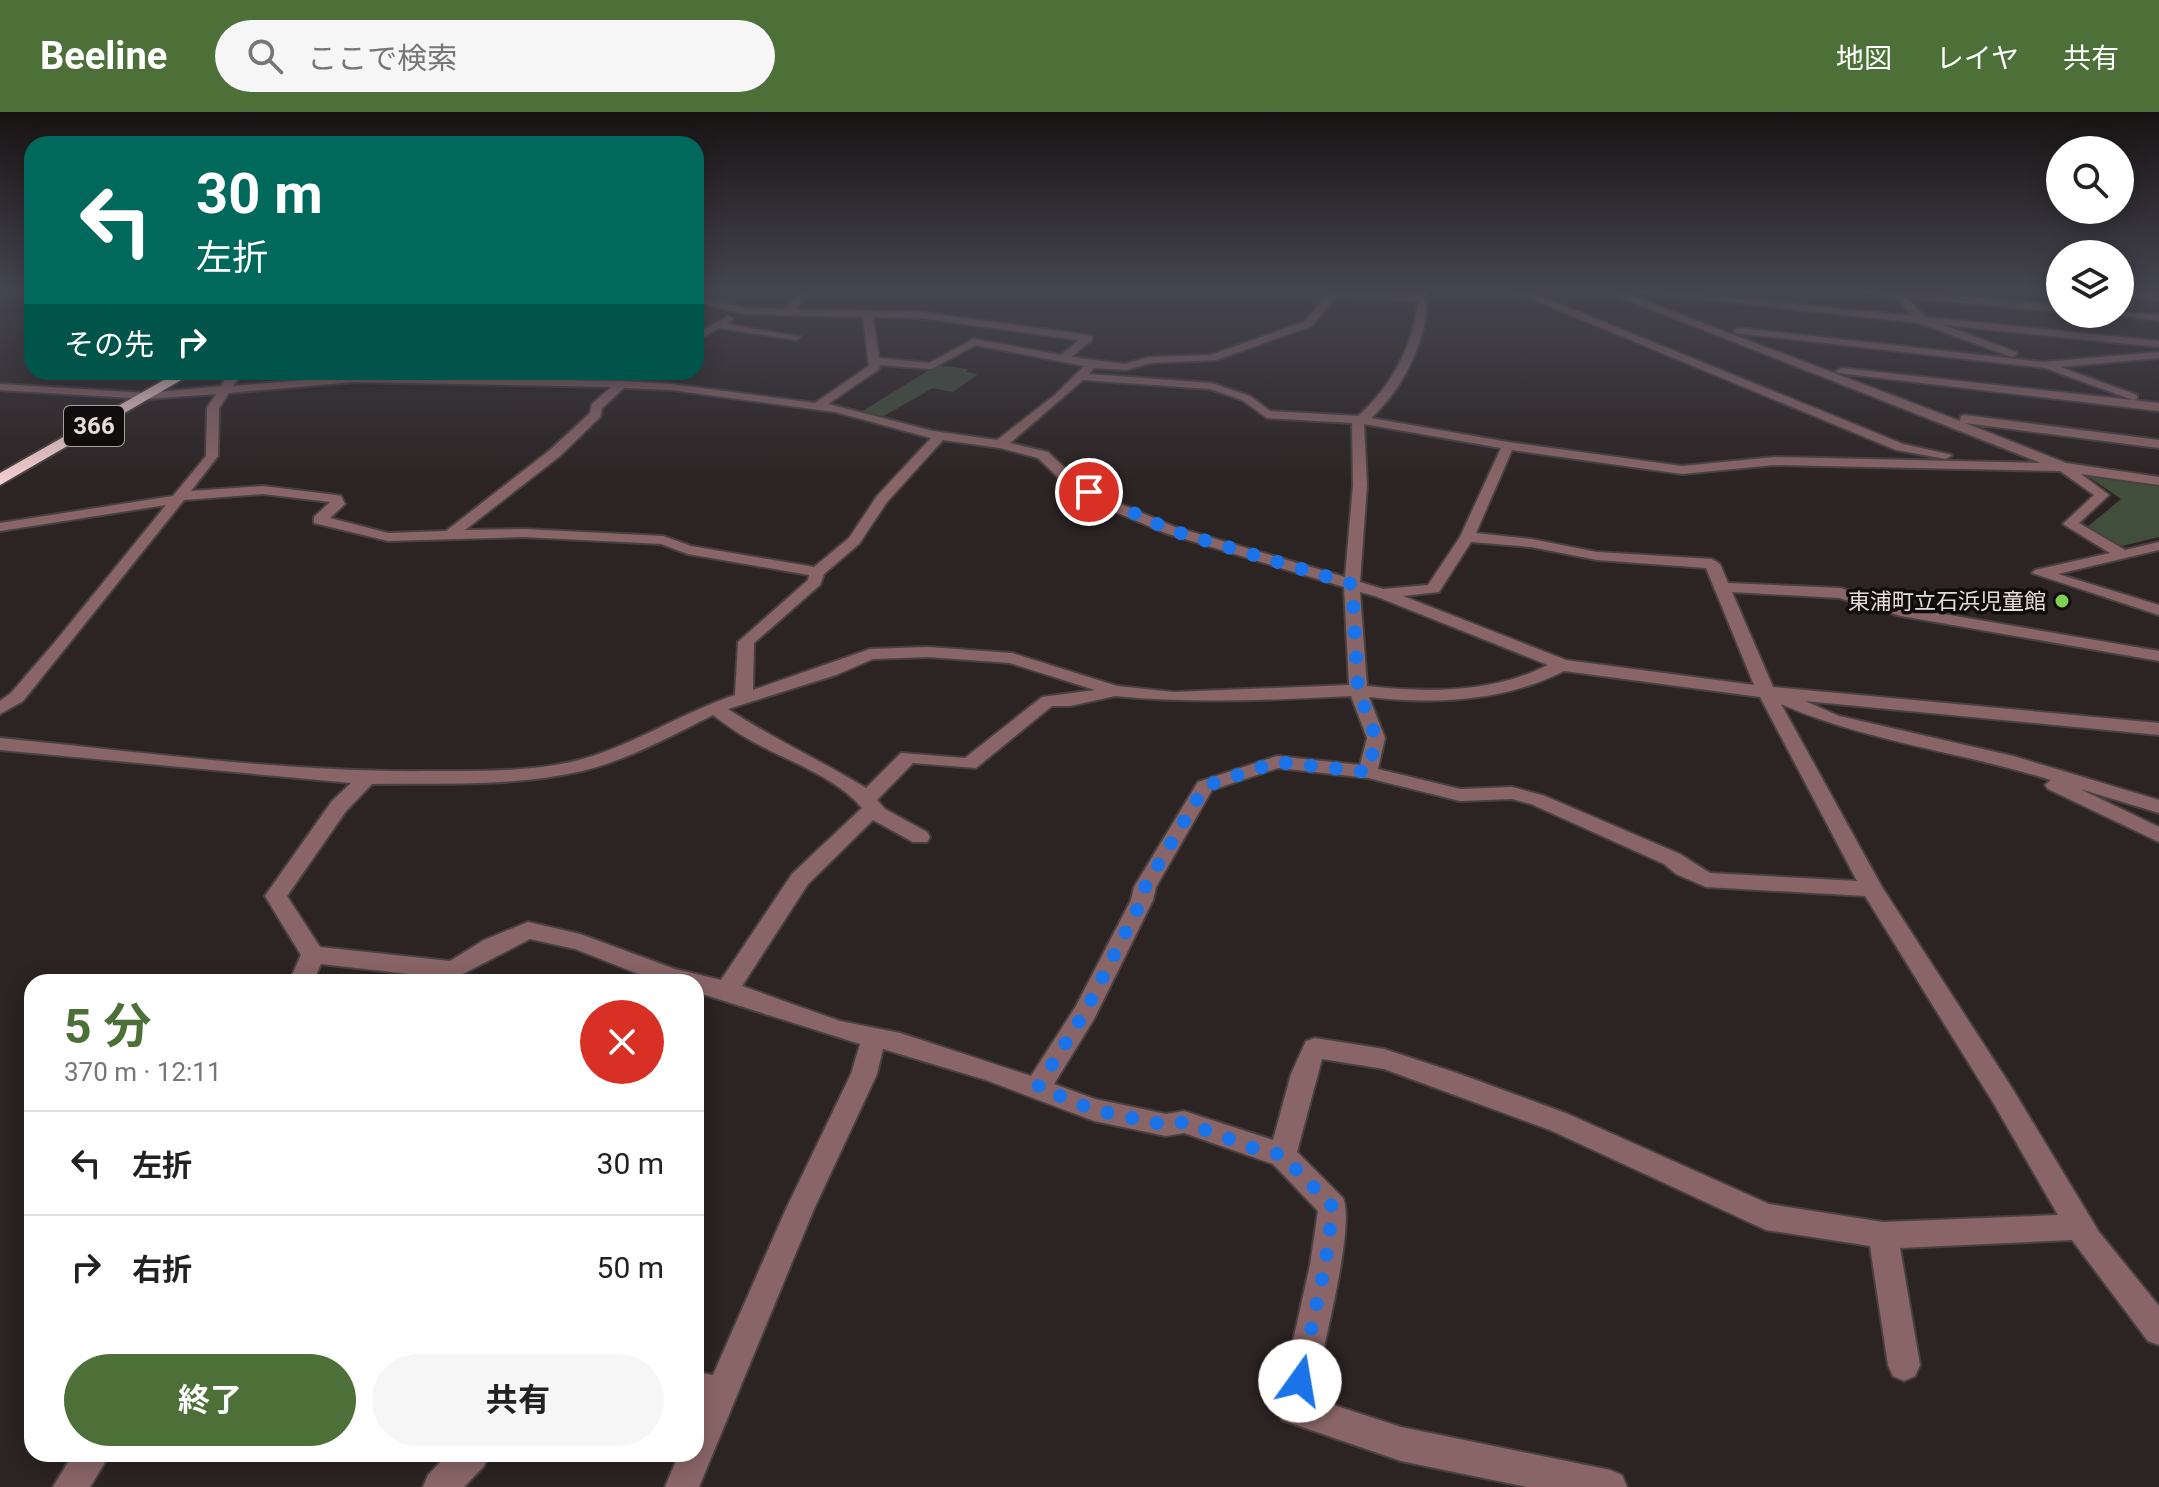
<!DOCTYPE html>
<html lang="ja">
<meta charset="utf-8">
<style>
body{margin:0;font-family:Roboto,"Noto Sans JP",sans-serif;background:#f6f6f6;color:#222;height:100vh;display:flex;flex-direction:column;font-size:30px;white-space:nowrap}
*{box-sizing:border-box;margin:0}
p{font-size:26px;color:#767676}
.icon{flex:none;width:44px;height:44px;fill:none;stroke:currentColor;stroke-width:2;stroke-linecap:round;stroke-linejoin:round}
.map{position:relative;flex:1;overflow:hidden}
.panel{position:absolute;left:24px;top:862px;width:680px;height:488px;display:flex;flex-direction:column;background:#fff;border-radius:24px;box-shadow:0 4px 20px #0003}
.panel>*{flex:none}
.guide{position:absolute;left:24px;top:24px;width:680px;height:244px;border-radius:24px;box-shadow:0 4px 20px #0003;background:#00695c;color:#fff;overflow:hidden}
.tools{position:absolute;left:2046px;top:24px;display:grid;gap:16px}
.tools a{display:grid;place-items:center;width:88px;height:88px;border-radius:50%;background:#fff;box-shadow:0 4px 20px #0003;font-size:40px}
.pin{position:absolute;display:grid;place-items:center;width:68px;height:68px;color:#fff;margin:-34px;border:4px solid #fff;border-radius:50%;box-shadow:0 2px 8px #0007}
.me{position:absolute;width:88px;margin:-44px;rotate:13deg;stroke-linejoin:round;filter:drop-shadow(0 0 6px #0008)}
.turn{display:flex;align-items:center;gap:28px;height:168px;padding:0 40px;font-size:36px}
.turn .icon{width:104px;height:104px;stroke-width:2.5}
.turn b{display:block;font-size:56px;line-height:68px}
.then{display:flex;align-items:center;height:76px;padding:0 40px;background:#0003;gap:16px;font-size:30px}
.round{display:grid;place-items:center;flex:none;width:84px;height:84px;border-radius:42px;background:#f6f6f6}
.overview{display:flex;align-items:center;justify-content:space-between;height:136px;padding:0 40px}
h1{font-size:48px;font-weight:700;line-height:60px;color:#4c7038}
.cta{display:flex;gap:16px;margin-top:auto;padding:16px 40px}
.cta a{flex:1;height:92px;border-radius:48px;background:#4c7038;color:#fff;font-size:32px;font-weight:700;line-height:92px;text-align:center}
.cta a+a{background:#f6f6f6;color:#222}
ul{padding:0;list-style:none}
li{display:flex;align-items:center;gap:24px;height:104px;padding:0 40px;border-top:2px solid #e0e0e0}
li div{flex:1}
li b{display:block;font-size:30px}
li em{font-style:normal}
header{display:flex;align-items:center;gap:48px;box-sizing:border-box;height:112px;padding:0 40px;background:#4c7038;color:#fff}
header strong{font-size:38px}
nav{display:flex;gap:44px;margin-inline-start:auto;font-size:28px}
.search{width:560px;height:72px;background:#f6f6f6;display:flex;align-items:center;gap:20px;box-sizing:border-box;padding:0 28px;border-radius:44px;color:#767676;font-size:30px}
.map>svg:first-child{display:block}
</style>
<header>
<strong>Beeline</strong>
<div class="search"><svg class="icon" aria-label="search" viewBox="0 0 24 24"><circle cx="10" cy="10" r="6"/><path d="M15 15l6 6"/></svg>ここで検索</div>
<nav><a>地図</a><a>レイヤ</a><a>共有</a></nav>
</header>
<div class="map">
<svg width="2159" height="1375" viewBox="0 0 2159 1375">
<rect width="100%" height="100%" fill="#2c2323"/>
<!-- green -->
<path fill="#424e3c" d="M 937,253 L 968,257 L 966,260 L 978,262 L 953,280 L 933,276 L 882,305 L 861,300 Z
M 2083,361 L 2159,373 L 2159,425 L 2122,434 L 2087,415 L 2121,387 Z"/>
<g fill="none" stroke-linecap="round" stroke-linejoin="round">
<defs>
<path id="minor" d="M 801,179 L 811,179 L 796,197 L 920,200 L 1088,223 L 1092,224 L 1092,228 L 1071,245 L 1125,252 L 1149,245 L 1211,243 L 1304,210 L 1328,182 L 1316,179 L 1418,183 L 1418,179 L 1428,179 C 1428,225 1405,275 1371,306 L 1508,330 L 1682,354 L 1774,345 L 2041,351 L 1605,179 L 1618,179 L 1960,309 L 1961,304 L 1965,303 L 2159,328 L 2159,336 L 1965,311 L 2066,351 L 2159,365 L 2159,373 L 2081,362 L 2109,383 L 2079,411 L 2125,438 L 2159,430 L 2159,438 L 2058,462 L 2159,493 L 2159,503 L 2032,461 L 2035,458 L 2110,441 L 2063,412 L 2094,383 L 2060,359 L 1774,353 L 1682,362 L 1512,338 L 1476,421 L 1531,427 L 1597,440 L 1712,447 L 1720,452 L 1728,471 L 1840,476 L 1903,495 L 2159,539 L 2159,549 L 1901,504 L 1839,486 L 1732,480 L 1773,575 L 2159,611 L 2159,623 L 1805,589 L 1839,604 L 2013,644 L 2159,688 L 2159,701 L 2080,677 L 2159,715 L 2159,730 L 2048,677 L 2045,673 L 2051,668 C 1962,640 1867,630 1781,592 L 1882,775 L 2012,976 L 2099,1120 L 2159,1194 L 2159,1233 L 2148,1229 L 2072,1128 L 1900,1136 L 1920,1253 L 1915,1264 L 1904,1269 L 1893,1264 L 1888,1253 L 1870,1134 L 1766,1118 L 1550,1018 L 1384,957 L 1322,947 L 1297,1040 L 1343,1086 C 1356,1114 1320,1249 1312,1286 L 1401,1315 L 1610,1358 L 1622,1363 L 1627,1375 L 1527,1375 L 1401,1349 L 1282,1308 L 1278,1296 L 1310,1153 L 1318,1099 L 1273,1052 L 1184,1021 L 1166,1024 L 1094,1009 L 986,968 L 883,937 L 877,962 L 814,1097 L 699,1375 L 665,1375 L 679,1342 L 696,1342 L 696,1302 L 700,1293 L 696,1292 L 696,1260 L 713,1263 L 786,1097 L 851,962 L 860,932 L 696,880 L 696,870 L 659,870 L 575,837 L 530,827 L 453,867 L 321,852 L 313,870 L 289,870 L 301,843 L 265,784 L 332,689 L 351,671 L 0,638 L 0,626 C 144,640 290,661 434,659 C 481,659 533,660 579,648 C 634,633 681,601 735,583 L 738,530 L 808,468 L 809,463 L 688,442 L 661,432 L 524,425 L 388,429 L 314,411 L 314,405 L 330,390 L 263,382 L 184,388 L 23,589 L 0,602 L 0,589 L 11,581 L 55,530 L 166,393 L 0,419 L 0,411 L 173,384 L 206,344 L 207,296 L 216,282 L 147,287 L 0,278 L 0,272 L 147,281 L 221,274 L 230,260 L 242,260 L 233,274 L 354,264 L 621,269 L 671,272 L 815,291 L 869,254 L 863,205 L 746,202 L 696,190 L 696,184 L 746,196 L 786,197 ZM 1337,183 L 1418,189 C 1414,233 1391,275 1358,304 L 1270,299 L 1250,284 L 1211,271 L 1089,262 L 1094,256 L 1126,258 L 1150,251 L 1216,248 L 1312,214 ZM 873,205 L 920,206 L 1079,228 L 1061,243 L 974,227 L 929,251 L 879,246 ZM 976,233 L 1084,254 L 1055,283 L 997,328 L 933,319 L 828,292 L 879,257 L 880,253 L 931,257 ZM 1083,268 L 1210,277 L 1242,288 L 1267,306 L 1352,311 L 1353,373 L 1345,465 L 1175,415 L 1114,389 L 1074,365 L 1048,340 L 1010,331 ZM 354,270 L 611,275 L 592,292 L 590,301 L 550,338 L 446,419 L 388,421 L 330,406 L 345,392 L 341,384 L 336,383 L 263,374 L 191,379 L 218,344 L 219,296 L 229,281 ZM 624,276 L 671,278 L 835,300 L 931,326 L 877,384 L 849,426 L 814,455 L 691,434 L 663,424 L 524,417 L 465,418 L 560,344 L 600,305 L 602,296 ZM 1364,312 L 1501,336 L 1460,425 L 1428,473 L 1383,477 L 1360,470 L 1367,373 ZM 943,328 L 1000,336 L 1038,346 L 1064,371 L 1104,395 L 1165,421 L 1344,475 L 1349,573 L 1174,580 L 1117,574 L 1012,541 L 928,535 L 870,537 L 753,578 L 754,531 L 820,473 L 824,462 L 859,432 L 887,390 ZM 1471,430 L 1531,435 L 1597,448 L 1706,456 L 1754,573 L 1566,548 L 1403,484 L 1439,480 ZM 1360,480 L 1375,484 L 1548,553 C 1493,581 1427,581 1367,574 ZM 928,545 L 1010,551 L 1095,578 L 1042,585 L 965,646 L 901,641 L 866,676 C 820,648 772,626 728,597 L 836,563 L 873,547 ZM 1564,559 L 1760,585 L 1857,769 L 1710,761 L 1680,742 L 1545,684 L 1512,675 L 1460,677 L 1378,657 L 1385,626 L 1369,585 C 1435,593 1505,589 1564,559 ZM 1115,584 C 1194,592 1272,588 1351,584 L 1367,626 L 1360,653 L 1277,644 L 1198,670 L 1134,775 L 1131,788 L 1076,894 L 1031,964 L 900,921 L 840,909 L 742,874 L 808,772 L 873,708 L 913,730 L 927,730 L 930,725 L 927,720 L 885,697 L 877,688 L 913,651 L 976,656 L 1052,594 L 1070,594 ZM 713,603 C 725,612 737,621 750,628 C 786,649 834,663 862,696 L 792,762 L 721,868 L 675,857 L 580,822 L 528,810 L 484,828 L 450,849 L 320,835 L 287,784 L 346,699 L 372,672 C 442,671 514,675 582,659 C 628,648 671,624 713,603 ZM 1278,656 L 1368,666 L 1460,689 L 1512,687 L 1531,692 L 1664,752 L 1676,762 L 1706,775 L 1865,784 L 1994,992 L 2058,1103 L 1883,1110 L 1769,1092 L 1568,1002 L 1457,961 L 1384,937 L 1315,926 L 1306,929 L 1291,962 L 1273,1028 L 1184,999 L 1166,1002 L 1095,987 L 1054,972 L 1094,907 L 1153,788 L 1156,775 L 1212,678 Z
M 1496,179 L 1537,183 L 1903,332 L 1952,343 L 1946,347 L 1896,338 L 1532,187 Z
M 1630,179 L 1660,179 L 1913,204 L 1896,185 L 1860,179 L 1901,179 L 2060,194 L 2060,200 L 1907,186 L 1925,205 L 2159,229 L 2159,235 L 1944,213 L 2016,240 L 2017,242 L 2012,245 L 1919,211 Z
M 2120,179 L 2159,182 L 2159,188 L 2120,185 Z
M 2120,200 L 2159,203 L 2159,209 L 2109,202 Z
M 728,204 L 733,207 L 727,212 L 801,225 L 796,228 L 719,216 L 696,229 L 696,222 Z
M 1739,216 L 2044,250 L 2159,240 L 2159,246 L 2060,255 L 2137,283 L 2137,287 L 2133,288 L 2045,256 L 1735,221 L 1735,217 Z
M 1842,256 L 2159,291 L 2159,299 L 1838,261 L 1836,259 Z
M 73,1342 L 110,1342 L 90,1375 L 53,1375 Z
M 448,1342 L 489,1342 L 484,1354 L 464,1375 L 423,1375 L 428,1363 Z"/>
<path id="highway" d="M 178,260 L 195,260 L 0,373 L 0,361 Z"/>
</defs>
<!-- minor casing -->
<use href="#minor" stroke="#494141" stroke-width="4"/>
<!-- highway casing -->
<use href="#highway" stroke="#494141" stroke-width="4"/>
<!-- minor -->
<use href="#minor" fill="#8a6567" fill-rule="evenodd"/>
<!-- highway -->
<use href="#highway" fill="#f4cfd0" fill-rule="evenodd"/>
</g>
<!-- sky -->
<linearGradient id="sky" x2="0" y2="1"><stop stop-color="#181313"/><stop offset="0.48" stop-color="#454550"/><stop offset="1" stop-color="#454550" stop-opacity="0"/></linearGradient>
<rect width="2159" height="371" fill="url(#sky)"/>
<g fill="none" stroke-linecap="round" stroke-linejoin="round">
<!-- route -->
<path stroke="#1a73e8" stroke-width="14" stroke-dasharray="0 25.2" d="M 1089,380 L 1170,418 L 1352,472 L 1358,578 L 1376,626 L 1368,660 L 1277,650 L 1205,674 L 1145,775 L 1142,788 L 1085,900 L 1038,975 L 1094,998 L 1166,1013 L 1184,1010 L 1256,1037 L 1282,1043 L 1333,1095 L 1325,1153 L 1300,1269"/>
</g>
<!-- markers -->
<circle fill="#7fd052" stroke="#120d0d" stroke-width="3" cx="2062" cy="489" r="8"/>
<g text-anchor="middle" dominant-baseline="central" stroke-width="7" stroke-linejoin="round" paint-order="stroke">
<!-- far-poi labels -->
<g font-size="22" fill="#e4dddd" stroke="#120d0d" text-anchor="end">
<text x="2046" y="489">東浦町立石浜児童館</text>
</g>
<!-- shield labels -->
<rect fill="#120d0d" stroke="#a59f9f" stroke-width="2" x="64" y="294" width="60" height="40" rx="6"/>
<g font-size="24" font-weight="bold" fill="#e4dddd">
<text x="94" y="314">366</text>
</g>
</g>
</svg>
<div class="tools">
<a><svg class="icon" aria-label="search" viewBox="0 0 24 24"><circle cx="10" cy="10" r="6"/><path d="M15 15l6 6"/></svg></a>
<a><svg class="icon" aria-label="layers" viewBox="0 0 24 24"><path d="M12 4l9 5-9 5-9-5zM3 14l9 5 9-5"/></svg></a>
</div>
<div class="pin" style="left:1089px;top:380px;background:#d93025"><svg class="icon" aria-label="arrive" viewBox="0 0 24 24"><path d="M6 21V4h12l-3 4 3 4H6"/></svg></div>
<svg class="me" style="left:1300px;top:1269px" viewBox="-20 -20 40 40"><circle r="19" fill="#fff"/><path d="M0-13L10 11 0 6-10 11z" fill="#1a73e8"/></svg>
<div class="guide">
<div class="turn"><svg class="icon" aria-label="left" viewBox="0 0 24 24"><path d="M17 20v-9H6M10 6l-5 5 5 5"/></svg><div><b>30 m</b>左折</div></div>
<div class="then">その先<svg class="icon" aria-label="right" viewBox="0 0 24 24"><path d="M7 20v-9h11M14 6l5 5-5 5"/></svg></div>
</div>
<section class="panel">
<div class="overview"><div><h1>5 分</h1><p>370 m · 12:11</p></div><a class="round" style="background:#d93025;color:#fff"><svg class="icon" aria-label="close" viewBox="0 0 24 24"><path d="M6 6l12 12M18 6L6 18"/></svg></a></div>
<ul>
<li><svg class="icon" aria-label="left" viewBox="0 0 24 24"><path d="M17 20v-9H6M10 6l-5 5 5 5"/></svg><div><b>左折</b></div><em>30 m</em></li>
<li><svg class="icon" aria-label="right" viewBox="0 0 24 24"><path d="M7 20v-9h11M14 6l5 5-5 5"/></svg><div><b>右折</b></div><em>50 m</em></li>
</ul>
<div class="cta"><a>終了</a><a>共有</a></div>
</section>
</div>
